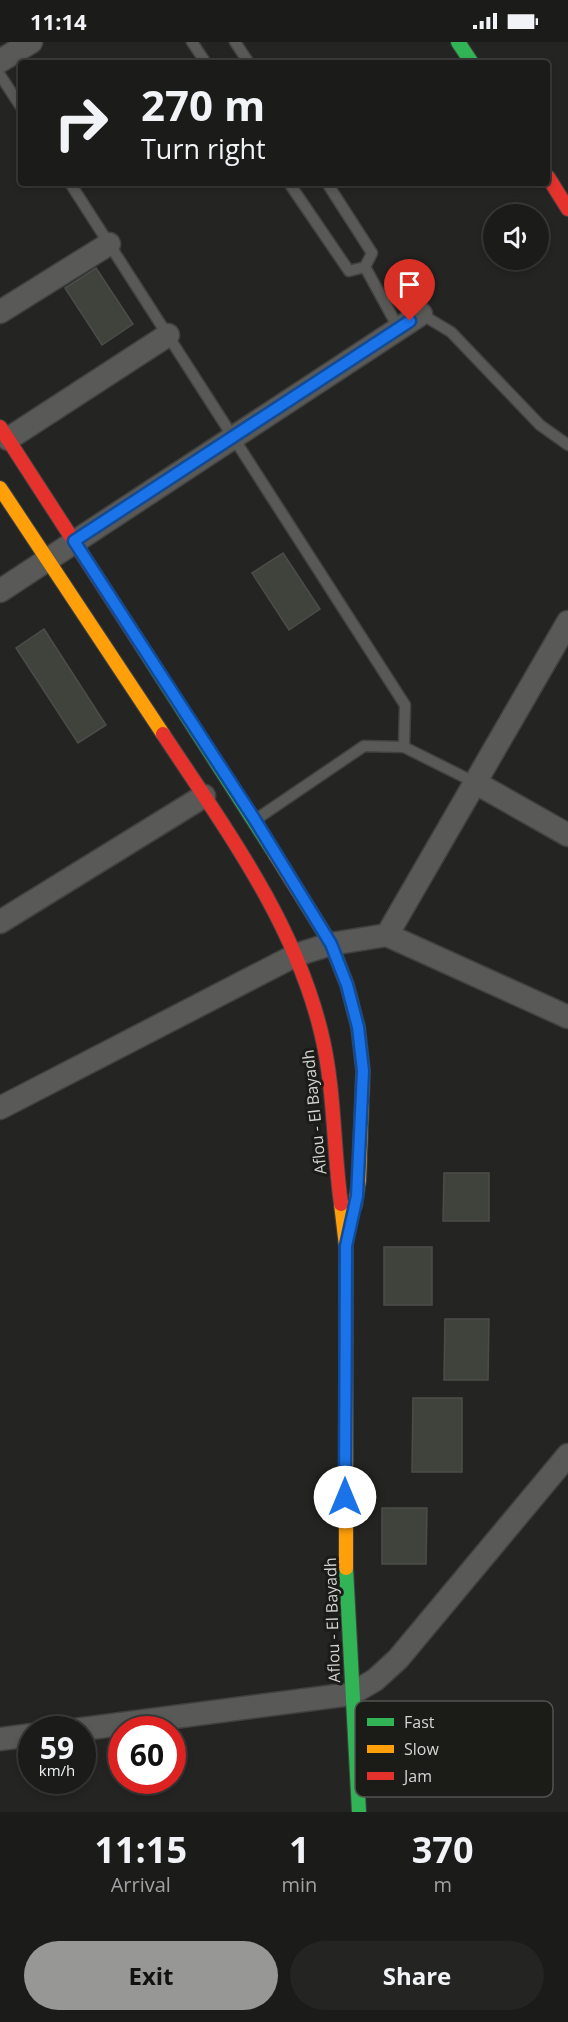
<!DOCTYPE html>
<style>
body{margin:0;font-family:"Open Sans",sans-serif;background:#242423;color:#f1f3f6;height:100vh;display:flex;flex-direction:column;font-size:22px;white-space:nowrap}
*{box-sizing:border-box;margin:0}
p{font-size:20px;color:#a0a1a2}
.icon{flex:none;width:33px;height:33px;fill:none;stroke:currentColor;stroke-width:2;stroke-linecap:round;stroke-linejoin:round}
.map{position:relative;height:1770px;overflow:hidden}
.drawer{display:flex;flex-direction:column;background:#1b1b1a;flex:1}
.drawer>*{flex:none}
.top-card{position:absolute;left:18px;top:18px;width:532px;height:126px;border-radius:6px;box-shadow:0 3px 9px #0003,0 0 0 2px #393939;background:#1b1b1a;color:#f1f3f6;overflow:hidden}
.fabs{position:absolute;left:483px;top:162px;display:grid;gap:12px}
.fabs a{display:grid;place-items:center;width:66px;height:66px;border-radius:50%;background:#1b1b1a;box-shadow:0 3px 9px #0003,0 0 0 2px #393939;font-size:30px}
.speed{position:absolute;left:18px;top:1674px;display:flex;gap:12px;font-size:30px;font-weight:700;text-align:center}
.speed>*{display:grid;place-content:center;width:78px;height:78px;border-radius:50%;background:#1b1b1a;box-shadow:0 3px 9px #0003,0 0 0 2px #393939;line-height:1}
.speed small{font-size:15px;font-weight:400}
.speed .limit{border:9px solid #d22;background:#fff;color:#111}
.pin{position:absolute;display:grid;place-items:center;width:51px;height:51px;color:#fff;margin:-62px -26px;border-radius:50% 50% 50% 0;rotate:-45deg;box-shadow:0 0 6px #0007}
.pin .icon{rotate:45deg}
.me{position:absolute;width:66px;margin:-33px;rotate:0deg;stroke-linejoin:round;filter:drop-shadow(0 0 4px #0008)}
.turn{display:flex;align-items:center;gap:21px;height:126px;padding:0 24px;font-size:27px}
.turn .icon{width:78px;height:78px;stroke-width:2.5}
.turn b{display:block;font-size:42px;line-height:51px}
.eta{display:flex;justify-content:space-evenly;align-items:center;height:102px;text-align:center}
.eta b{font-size:36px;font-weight:700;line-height:42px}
.button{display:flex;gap:12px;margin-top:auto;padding:12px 24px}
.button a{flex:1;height:69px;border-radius:36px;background:#979795;color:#111;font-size:24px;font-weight:700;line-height:69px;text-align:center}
.button a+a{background:#242423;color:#f1f3f6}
.status{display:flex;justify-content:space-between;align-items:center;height:42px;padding:0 30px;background:#1b1b1a;direction:ltr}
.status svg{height:16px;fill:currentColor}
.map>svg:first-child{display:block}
</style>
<div class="status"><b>11:14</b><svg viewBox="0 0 49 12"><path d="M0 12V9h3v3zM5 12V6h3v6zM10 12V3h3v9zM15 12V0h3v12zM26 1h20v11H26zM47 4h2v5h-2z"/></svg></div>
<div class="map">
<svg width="568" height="1770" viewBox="0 0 568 1770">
<rect width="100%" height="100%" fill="#242423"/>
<!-- building -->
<path fill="#40433b" stroke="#4c4c4b" stroke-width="1.5" d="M 96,226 L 133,282 L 102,303 L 65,246 Z
M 283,511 L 320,567 L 289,588 L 252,531 Z
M 44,587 L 106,683 L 78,701 L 16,606 Z
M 444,1131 L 489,1131 L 489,1179 L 443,1179 Z
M 384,1205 L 432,1205 L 432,1263 L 384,1263 Z
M 445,1277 L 489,1277 L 488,1338 L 444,1338 Z
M 413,1356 L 462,1356 L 462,1430 L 412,1430 Z
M 382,1466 L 427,1466 L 426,1522 L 382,1522 Z"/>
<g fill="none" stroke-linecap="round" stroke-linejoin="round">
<defs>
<path id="lane" d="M 192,0 L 206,21
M 235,0 L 249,21
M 0,33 L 21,65
M 70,141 L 405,663 L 404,705
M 289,141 L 349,229 L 365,225 L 372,211 L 327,141
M 365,225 L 399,287
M 421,272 L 451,290 L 540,383 L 568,403
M 258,776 L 364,704 L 404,705 L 476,741"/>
<path id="street" d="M 0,19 L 31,0
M 0,270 L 109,202
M 8,397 L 168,293
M 0,549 L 421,272
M 476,741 L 568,793
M 0,880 L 204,754
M 387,893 L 568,975
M 0,1066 L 296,913 L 331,902 L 387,893 L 568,580
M 75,1688 L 351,1652 L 375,1638 L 398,1617 L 568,1413
M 0,1697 L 32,1693"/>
<path id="fast" d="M 458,0 L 472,21
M 141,603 L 275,812
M 346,1526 L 359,1770"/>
<path id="slow" d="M 0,446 L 163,692
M 275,812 L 331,902 L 347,943 L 358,985 L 363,1029 L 359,1138 L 355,1164
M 341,1162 L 346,1204 L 346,1526"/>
<path id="jam" d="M 548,135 L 568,167
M 0,385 L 141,603
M 163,692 C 225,786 294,879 321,990 C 335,1046 333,1105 341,1162"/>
</defs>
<!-- lane casing -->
<use href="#lane" stroke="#414140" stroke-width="13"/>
<!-- street casing -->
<use href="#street" stroke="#414140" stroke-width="25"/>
<!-- fast casing -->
<use href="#fast" stroke="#414140" stroke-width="16"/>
<!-- slow casing -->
<use href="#slow" stroke="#414140" stroke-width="16"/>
<!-- jam casing -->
<use href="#jam" stroke="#414140" stroke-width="16"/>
<!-- lane -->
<use href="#lane" stroke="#595958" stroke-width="10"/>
<!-- street -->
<use href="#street" stroke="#595958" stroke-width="22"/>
<!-- fast -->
<use href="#fast" stroke="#30b455" stroke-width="14"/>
<!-- slow -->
<use href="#slow" stroke="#ff9f0a" stroke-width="14"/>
<!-- jam -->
<use href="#jam" stroke="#e5322d" stroke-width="14"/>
</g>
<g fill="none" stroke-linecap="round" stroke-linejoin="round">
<defs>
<path id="route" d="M 345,1455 L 346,1204 L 357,1154 L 363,1029 L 358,985 L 347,943 L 331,902 L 255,778 L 74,499 L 410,279"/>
</defs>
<!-- route casing -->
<use href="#route" stroke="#114b97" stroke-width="15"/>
<!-- route -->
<use href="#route" stroke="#1a73e8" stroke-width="10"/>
</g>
<g text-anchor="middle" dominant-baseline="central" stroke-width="6" stroke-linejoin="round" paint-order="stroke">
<!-- street labels -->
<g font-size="16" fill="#d5d5d3" stroke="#1b1b18">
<text transform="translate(314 1070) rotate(-96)">Aflou - El Bayadh</text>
<text transform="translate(332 1578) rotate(-92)">Aflou - El Bayadh</text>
</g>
</g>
<!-- legend -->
<rect x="355" y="1659" width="198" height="96" rx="9" fill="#1b1b18" stroke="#535350" stroke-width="1.5"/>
<rect x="367" y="1676" width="27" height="8" fill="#30b455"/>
<rect x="367" y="1703" width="27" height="8" fill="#ff9f0a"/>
<rect x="367" y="1730" width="27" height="8" fill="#e5322d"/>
<g font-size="16" fill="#d5d5d3">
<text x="404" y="1686">Fast</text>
<text x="404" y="1713">Slow</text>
<text x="404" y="1740">Jam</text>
</g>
</svg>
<div class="fabs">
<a><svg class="icon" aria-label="sound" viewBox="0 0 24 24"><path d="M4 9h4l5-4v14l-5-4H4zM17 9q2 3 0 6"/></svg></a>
</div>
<div class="speed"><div>59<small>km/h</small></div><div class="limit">60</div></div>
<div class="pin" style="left:410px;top:279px;background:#d93025"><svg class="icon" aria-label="arrive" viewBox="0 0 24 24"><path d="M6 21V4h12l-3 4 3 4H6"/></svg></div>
<svg class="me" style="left:345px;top:1455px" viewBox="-20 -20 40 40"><circle r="19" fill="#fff"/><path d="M0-13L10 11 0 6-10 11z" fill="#1a73e8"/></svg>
<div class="top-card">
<div class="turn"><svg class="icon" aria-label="right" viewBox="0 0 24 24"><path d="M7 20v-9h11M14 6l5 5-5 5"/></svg><div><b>270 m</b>Turn right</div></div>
</div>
</div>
<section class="drawer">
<div class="eta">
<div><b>11:15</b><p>Arrival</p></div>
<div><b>1</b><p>min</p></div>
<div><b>370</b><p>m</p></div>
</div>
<div class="button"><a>Exit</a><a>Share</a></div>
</section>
